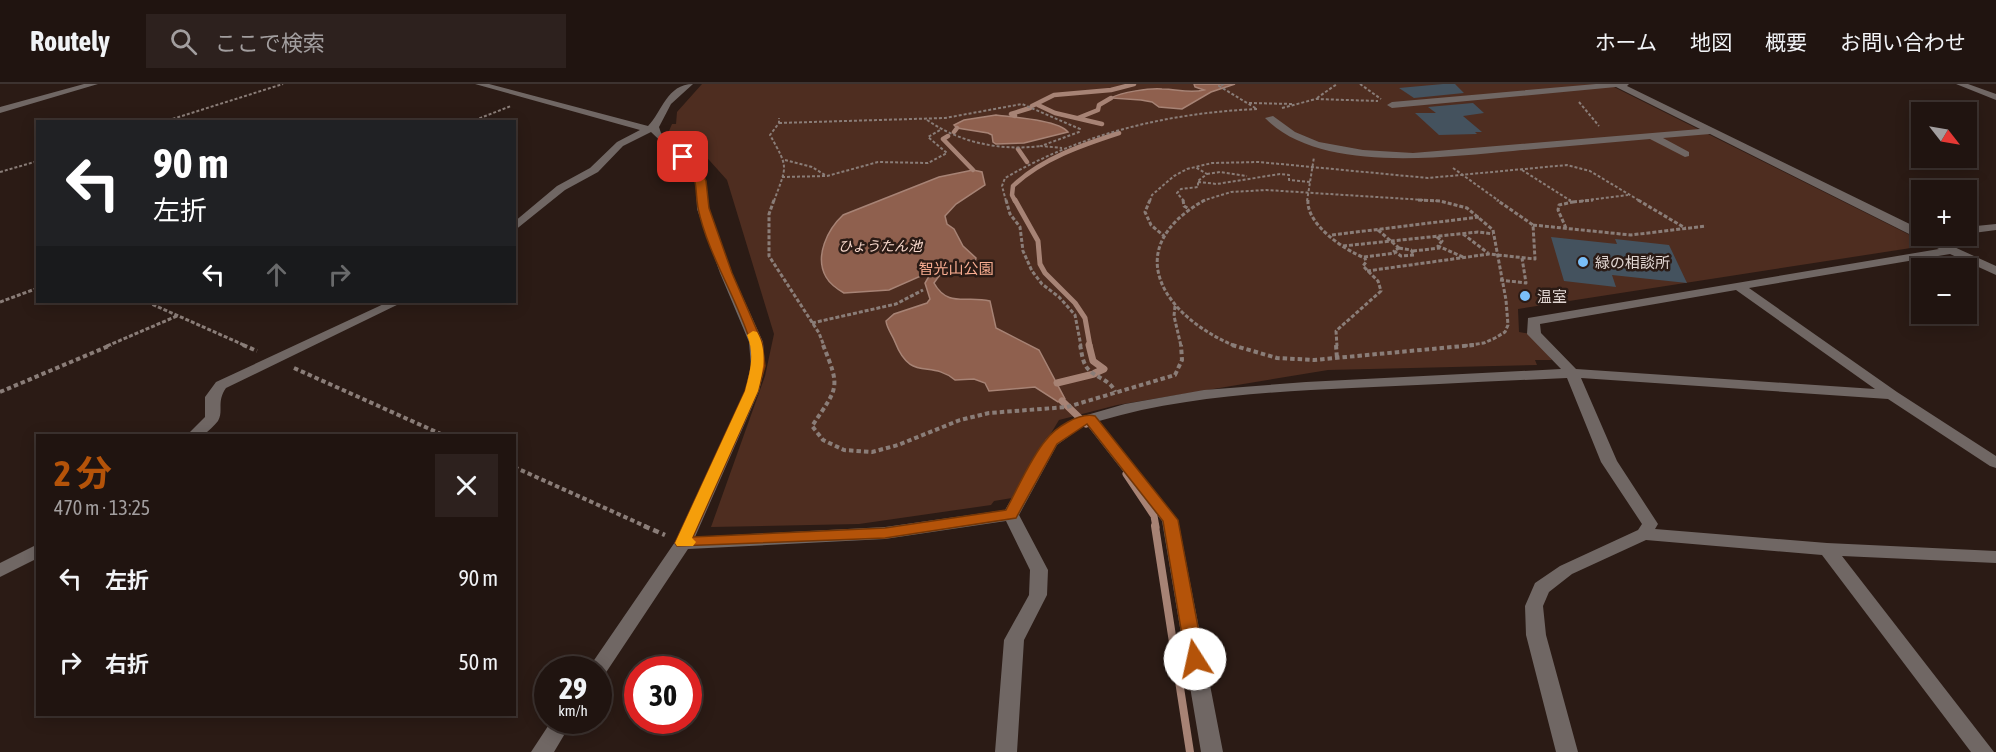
<!DOCTYPE html>
<html lang="ja">
<meta charset="utf-8">
<style>
body{margin:0;font-family:"Asap Condensed","Noto Sans JP",sans-serif;background:#2d211e;color:#f1f3f6;height:100vh;display:flex;flex-direction:column;font-size:22px;white-space:nowrap}
*{box-sizing:border-box;margin:0}
p{font-size:20px;color:#a29e9f}
.icon{flex:none;width:33px;height:33px;fill:none;stroke:currentColor;stroke-width:2;stroke-linecap:round;stroke-linejoin:round}
.map{position:relative;flex:1;overflow:hidden}
.side{position:absolute;left:36px;top:350px;width:480px;height:282px;display:flex;flex-direction:column;background:#201410;border-radius:0px;box-shadow:0 3px 15px #0003,0 0 0 2px #3d3330}
.side>*{flex:none}
.hud{position:absolute;left:36px;top:36px;width:480px;height:183px;border-radius:0px;box-shadow:0 3px 15px #0003,0 0 0 2px #3d3330;background:#202124;color:#fff;overflow:hidden}
.needle{width:39px;rotate:121deg}
.buttons{position:absolute;left:1911px;top:18px;display:grid;gap:12px}
.buttons a{display:grid;place-items:center;width:66px;height:66px;border-radius:0px;background:#201410;box-shadow:0 3px 15px #0003,0 0 0 2px #3d3330;font-size:30px}
.speed{position:absolute;left:534px;top:572px;display:flex;gap:12px;font-size:30px;font-weight:700;text-align:center}
.speed>*{display:grid;place-content:center;width:78px;height:78px;border-radius:50%;background:#201410;box-shadow:0 3px 15px #0003,0 0 0 2px #3d3330;line-height:1}
.speed small{font-size:15px;font-weight:400}
.speed .limit{border:9px solid #d22;background:#fff;color:#111}
.pin{position:absolute;display:grid;place-items:center;width:51px;height:51px;color:#fff;margin:-26px;border-radius:12px;box-shadow:0 3px 9px #0006}
.me{position:absolute;width:66px;margin:-33px;rotate:350deg;stroke-linejoin:round;filter:drop-shadow(0 0 4px #0008)}
.turn{display:flex;align-items:center;gap:21px;height:126px;padding:0 18px;font-size:27px}
.turn .icon{width:78px;height:78px;stroke-width:2.5}
.turn b{display:block;font-size:42px;line-height:51px}
.lanes{display:flex;align-items:center;height:57px;padding:0 18px;background:#0003;justify-content:center;gap:30px;direction:ltr}
.lanes .off{opacity:.35}
.round{display:grid;place-items:center;flex:none;width:63px;height:63px;border-radius:0px;background:#2d211e}
.summary{display:flex;align-items:center;justify-content:space-between;height:102px;padding:0 18px}
h1{font-size:36px;font-weight:700;line-height:45px;color:#b45309}
ul{padding:0;list-style:none}
li{display:flex;align-items:center;gap:18px;height:84px;padding:0 18px}
li div{flex:1}
li b{display:block;font-size:22px}
li em{font-style:normal}
header{display:flex;align-items:center;gap:36px;box-sizing:border-box;height:84px;padding:0 30px;background:#201410;border-bottom:2px solid #3d3330}
header strong{font-size:28px}
nav{display:flex;gap:33px;margin-inline-start:auto;font-size:21px}
.search{width:420px;height:54px;background:#2d211e;display:flex;align-items:center;gap:15px;box-sizing:border-box;padding:0 21px;border-radius:0px;color:#a29e9f;font-size:22px}
.map>svg:first-child{display:block}
</style>
<header>
<strong>Routely</strong>
<div class="search"><svg class="icon" aria-label="search" viewBox="0 0 24 24"><circle cx="10" cy="10" r="6"/><path d="M15 15l6 6"/></svg>ここで検索</div>
<nav><a>ホーム</a><a>地図</a><a>概要</a><a>お問い合わせ</a></nav>
</header>
<div class="map">
<svg width="1996" height="668" viewBox="0 0 1996 668">
<rect width="100%" height="100%" fill="#2b1b15"/>
<!-- green -->
<path fill="#4e2d20" d="M 702,0 L 1608,0 L 1930,161 L 1518,225 L 1519,248 L 1531,250 L 1552,276 L 1535,276 L 1537,281 L 1328,286 L 1117,321 L 1059,336 L 1012,414 L 994,417 L 991,421 L 859,440 L 711,443 L 765,292 L 774,250 L 727,96 L 701,67 L 669,47 L 672,40 L 676,40 L 677,28 Z"/>
<!-- water -->
<path fill="#8f604e" stroke="#a78375" stroke-width="1.5" d="M 1194,0 L 1235,0 L 1211,8 L 1182,25 L 1159,23 L 1152,18 L 1141,16 L 1111,14 C 1121,8 1150,4 1162,5 C 1177,5 1189,10 1204,6 L 1195,3 Z
M 996,31 C 1012,33 1059,36 1068,48 L 1024,59 L 996,60 L 993,58 L 992,51 L 988,49 L 957,44 L 954,41 L 964,36 Z
M 973,86 L 982,88 L 985,101 L 956,120 L 945,132 L 947,140 L 954,145 L 963,162 L 976,174 L 975,179 C 953,184 948,178 934,199 C 948,224 966,211 990,217 L 996,244 L 1039,266 L 1065,315 L 1058,318 L 1035,303 L 989,307 L 985,299 L 974,295 L 955,296 C 930,275 911,299 895,258 C 892,250 887,245 886,237 L 894,230 L 927,219 L 930,215 L 925,199 L 932,187 L 889,206 L 844,209 C 837,205 830,200 826,193 C 814,172 828,145 843,131 L 939,93 Z"/>
<g fill="none" stroke-linecap="round" stroke-linejoin="round">
<!-- stream-far3 -->
<path stroke="#a78375" stroke-width="4.5" d="M 1038,21 L 1055,29 L 1102,40
M 1032,22 L 1054,11 L 1111,6 L 1134,0
M 1015,32 L 1011,30 L 1030,24
M 1078,34 L 1098,26 L 1099,21 L 1111,14
M 954,48 L 957,44
M 948,52 L 943,55 L 973,86
M 1018,65 L 1027,78
M 1015,117 L 1012,111 L 1013,102 C 1041,75 1082,61 1119,49"/>
<!-- stream-far2 -->
<path stroke="#a78375" stroke-width="5" d="M 1015,116 L 1038,157 L 1040,180 L 1045,189 L 1075,219 L 1085,234 L 1090,262"/>
<!-- stream-far1 -->
<path stroke="#a78375" stroke-width="7" d="M 1089,261 L 1093,277 L 1104,285 L 1095,289
M 1057,299 L 1094,290
M 1062,317 L 1086,340
M 1126,390 L 1154,432 L 1156,443"/>
<!-- stream -->
<path stroke="#a78375" stroke-width="8" d="M 1155,442 L 1190,668"/>
</g>
<!-- building -->
<path fill="#44525e" d="M 1443,0 L 1455,0 L 1464,9 L 1414,14 L 1399,4 Z
M 1473,19 L 1484,29 L 1463,32 L 1482,48 L 1475,48 L 1477,50 L 1439,51 L 1415,29 L 1436,29 L 1428,23 Z
M 1551,153 L 1617,160 L 1615,155 L 1669,161 L 1687,199 L 1612,191 L 1616,203 L 1564,197 Z"/>
<g fill="none" stroke-linecap="round" stroke-linejoin="round">
<!-- path-far3 -->
<path stroke="#8a7d78" stroke-width="2" stroke-dasharray="3 2" stroke-linecap="butt" d="M 1224,0 L 1219,2 L 1257,25
M 1360,0 L 1381,15
M 1317,14 L 1337,0
M 1579,18 L 1599,42
M 1249,19 L 1293,20
M 1282,24 L 1316,15 L 1378,17
M 927,36 C 961,59 1000,67 1041,62
M 163,38 L 283,0
M 470,38 L 511,22
M 779,39 L 945,34 L 1022,20 L 1080,45 L 1079,48 L 1041,62 L 1062,64
M 785,76 L 812,83 L 825,91
M 1453,84 L 1499,117
M 1522,86 L 1571,117
M 0,88 L 38,77
M 1207,90 L 1220,88 L 1247,92
M 782,93 L 827,92 L 878,78 L 928,79 L 947,69 L 928,53 L 940,46
M 1198,98 L 1217,100 L 1280,90 L 1289,91 L 1289,96 L 1310,98
M 774,117 C 787,81 789,85 770,51 L 779,39 L 779,34
M 1006,117 L 1002,102 L 1005,94 C 1083,49 1168,29 1257,25
M 1150,117 L 1152,111 L 1174,92 L 1187,85 L 1212,79 L 1259,78 L 1428,94 L 1567,81 L 1590,87 L 1640,117
M 1184,117 L 1177,109 L 1181,105 L 1198,103 L 1198,97 L 1207,90 L 1195,83
M 1202,117 L 1231,108 L 1266,106 L 1440,117
M 1307,117 L 1314,73
M 1581,117 L 1628,111"/>
<!-- path-far2 -->
<path stroke="#8a7d78" stroke-width="3" stroke-dasharray="4 2" stroke-linecap="butt" d="M 774,116 L 769,130 L 769,172 L 819,249 L 824,262
M 1006,116 L 1010,130 L 1020,143 L 1023,167 L 1032,187 L 1042,200 L 1059,213 L 1075,231 L 1081,262
M 1150,116 L 1145,128 L 1151,141 L 1164,152
M 1183,116 L 1184,122 L 1189,125
M 1205,116 C 1118,164 1163,232 1235,262
M 1308,116 C 1306,140 1344,166 1365,174 L 1366,178 L 1363,182 L 1378,197 L 1381,207 L 1336,247 L 1337,262
M 1418,116 L 1440,117 L 1467,124 L 1493,146 L 1506,216 L 1508,241 L 1505,248 L 1495,254 L 1484,259 L 1463,262
M 1638,116 L 1685,144
M 1573,118 L 1593,116
M 1533,141 L 1631,151 L 1706,142
M 1566,144 L 1558,126 L 1559,121 L 1573,118 L 1569,116
M 1378,146 L 1399,164
M 1463,150 L 1488,169
M 1332,151 L 1479,133
M 1437,153 L 1442,157 L 1438,162 L 1463,173
M 1343,162 L 1478,148 L 1493,150
M 1399,164 L 1411,166 L 1414,171 L 1401,172 L 1394,167 Z
M 1413,167 L 1440,164
M 1364,173 L 1395,169
M 1367,187 L 1489,170 L 1535,175 L 1533,141 L 1497,116
M 1500,196 L 1526,199 L 1522,174
M 0,218 L 38,204
M 147,218 L 246,262
M 1175,222 L 1174,232 L 1181,262
M 812,239 L 896,220 L 923,206
M 107,262 L 177,232"/>
<!-- path-far1 -->
<path stroke="#8a7d78" stroke-width="4" stroke-dasharray="4.5 3" stroke-linecap="butt" d="M 243,261 L 257,267
M 823,261 C 841,305 838,303 812,342 L 823,356 L 844,366 L 872,368 L 898,361 L 960,336 L 989,329 L 1067,323 L 1175,291 L 1182,276 L 1181,261
M 1080,261 C 1082,269 1082,278 1088,285 C 1096,294 1111,296 1115,308
M 1232,261 L 1277,274 L 1314,276 L 1474,261
M 1336,261 L 1337,275
M 294,284 L 443,351
M 0,308 L 111,261
M 514,383 L 647,443"/>
<!-- path -->
<path stroke="#8a7d78" stroke-width="4.5" stroke-dasharray="6 4" stroke-linecap="butt" d="M 644,442 L 665,451"/>
<!-- minor -->
<path fill="#706764" fill-rule="evenodd" d="M 84,0 L 98,0 L 0,29 L 0,23 Z
M 475,0 L 489,0 L 648,42 C 662,28 667,0 693,0 L 671,20 L 659,43 L 661,49 L 700,83 L 706,97 L 709,125 L 732,189 L 763,258 L 765,282 L 759,307 L 695,453 L 885,443 L 1005,426 L 1046,355 L 1073,335 L 1125,320 L 1204,306 L 1306,298 L 1561,285 L 1527,250 L 1528,234 L 1939,165 L 1710,50 L 1663,54 L 1689,68 L 1689,72 L 1685,73 L 1650,55 C 1604,59 1559,63 1513,67 C 1443,73 1319,90 1265,34 L 1273,32 L 1295,48 L 1319,58 L 1363,66 L 1413,69 L 1700,45 L 1616,3 L 1392,24 L 1387,21 L 1392,18 L 1596,0 L 1629,0 L 1627,2 L 1922,146 L 1922,152 L 1930,152 L 1996,182 L 1996,191 L 1950,170 L 1749,204 L 1897,308 L 1996,372 L 1996,384 L 1990,382 L 1888,315 L 1581,294 L 1617,377 L 1658,440 L 1655,445 L 1827,459 L 1996,467 L 1996,479 L 1842,472 L 1994,668 L 1971,668 L 1822,471 L 1646,456 L 1572,490 L 1549,508 L 1543,522 L 1546,551 L 1578,668 L 1556,668 L 1526,551 L 1525,522 L 1535,499 L 1560,482 L 1638,446 L 1642,440 L 1601,378 L 1567,294 C 1495,297 1424,301 1352,304 C 1267,308 1181,313 1099,337 L 1178,436 L 1223,668 L 1201,668 L 1162,437 L 1086,340 L 1057,361 L 1019,431 L 1048,486 L 1047,511 L 1024,556 L 1017,668 L 995,668 L 1004,556 L 1029,511 L 1030,486 L 1006,437 L 885,455 L 688,465 L 605,590 L 598,592 L 598,585 L 588,585 L 675,458 L 745,307 L 751,282 L 749,258 L 720,189 L 697,125 L 696,97 L 691,86 L 651,48 L 623,62 L 598,88 L 565,106 L 514,147 L 514,138 L 557,102 L 590,84 L 617,58 L 640,46 ZM 1736,206 L 1875,305 L 1576,285 L 1541,249 L 1540,240 Z
M 1956,0 L 1968,0 L 1996,10 L 1996,16 Z
M 1996,140 L 1996,146 L 1966,150 L 1966,143 Z
M 388,218 L 403,218 L 226,304 C 216,318 224,327 218,337 C 214,342 208,347 204,351 L 187,351 L 205,333 L 205,313 L 216,298 Z
M 38,460 L 38,474 L 0,493 L 0,479 Z
M 552,636 L 573,636 L 554,668 L 531,668 Z"/>
</g>
<!-- route -->
<path fill="#b45309" stroke="#753606" stroke-width="1.5" d="M 680,71 L 686,71 L 699,83 L 706,97 L 709,124 L 732,189 L 762,258 L 765,282 L 758,307 L 693,453 L 885,444 L 1006,426 C 1017,406 1031,373 1046,356 C 1055,344 1079,328 1095,332 L 1178,436 L 1204,575 L 1202,580 L 1195,582 L 1189,580 L 1186,575 L 1163,437 L 1087,340 L 1057,360 L 1016,434 L 885,454 L 677,462 L 675,459 L 745,307 C 750,290 755,274 750,257 C 736,212 708,171 698,124 C 694,100 700,93 680,75 Z"/>
<!-- slow -->
<path fill="#f59e0b" d="M 753,247 L 757,248 C 768,267 763,287 758,307 L 692,454 L 696,458 L 693,462 L 677,462 L 675,459 L 745,307 C 750,288 755,270 747,251 Z"/>
<!-- markers -->
<g fill="#7abff8" stroke="#2b1b15" stroke-width="2">
<circle cx="1583" cy="178" r="6"/>
<circle cx="1525" cy="212" r="6"/>
</g>
<g text-anchor="middle" dominant-baseline="central" stroke-width="5" stroke-linejoin="round" paint-order="stroke">
<!-- far-water labels -->
<g font-size="14" font-style="italic" fill="#f9d9cd" stroke="#2b1b15">
<text x="880" y="162">ひょうたん池</text>
</g>
<!-- poi labels -->
<g font-size="15" fill="#e0d5d1" stroke="#2b1b15" text-anchor="start">
<text x="1595" y="178">緑の相談所</text>
<text x="1537" y="212">温室</text>
</g>
<!-- park labels -->
<g font-size="15" fill="#f9ad91" stroke="#2b1b15">
<text x="956" y="184">智光山公園</text>
</g>
</g>
</svg>
<div class="buttons">
<a><svg class="needle" viewBox="-14 -14 28 28"><path d="M0-13l5 13h-10z" fill="#e53935"/><path d="M0 13l5-13h-10z" fill="#a29e9f"/></svg></a>
<a>+</a>
<a>−</a>
</div>
<div class="speed"><div>29<small>km/h</small></div><div class="limit">30</div></div>
<div class="pin" style="left:683px;top:73px;background:#d93025"><svg class="icon" aria-label="arrive" viewBox="0 0 24 24"><path d="M6 21V4h12l-3 4 3 4H6"/></svg></div>
<svg class="me" style="left:1195px;top:575px" viewBox="-20 -20 40 40"><circle r="19" fill="#fff"/><path d="M0-13L10 11 0 6-10 11z" fill="#b45309"/></svg>
<div class="hud">
<div class="turn"><svg class="icon" aria-label="left" viewBox="0 0 24 24"><path d="M17 20v-9H6M10 6l-5 5 5 5"/></svg><div><b>90 m</b>左折</div></div>
<div class="lanes"><svg class="icon" aria-label="left" viewBox="0 0 24 24"><path d="M17 20v-9H6M10 6l-5 5 5 5"/></svg><svg class="icon off" aria-label="ahead" viewBox="0 0 24 24"><path d="M12 20V5M6 11l6-6 6 6"/></svg><svg class="icon off" aria-label="right" viewBox="0 0 24 24"><path d="M7 20v-9h11M14 6l5 5-5 5"/></svg></div>
</div>
<section class="side">
<div class="summary"><div><h1>2 分</h1><p>470 m · 13:25</p></div><a class="round"><svg class="icon" aria-label="close" viewBox="0 0 24 24"><path d="M6 6l12 12M18 6L6 18"/></svg></a></div>
<ul>
<li><svg class="icon" aria-label="left" viewBox="0 0 24 24"><path d="M17 20v-9H6M10 6l-5 5 5 5"/></svg><div><b>左折</b></div><em>90 m</em></li>
<li><svg class="icon" aria-label="right" viewBox="0 0 24 24"><path d="M7 20v-9h11M14 6l5 5-5 5"/></svg><div><b>右折</b></div><em>50 m</em></li>
</ul>
</section>
</div>
